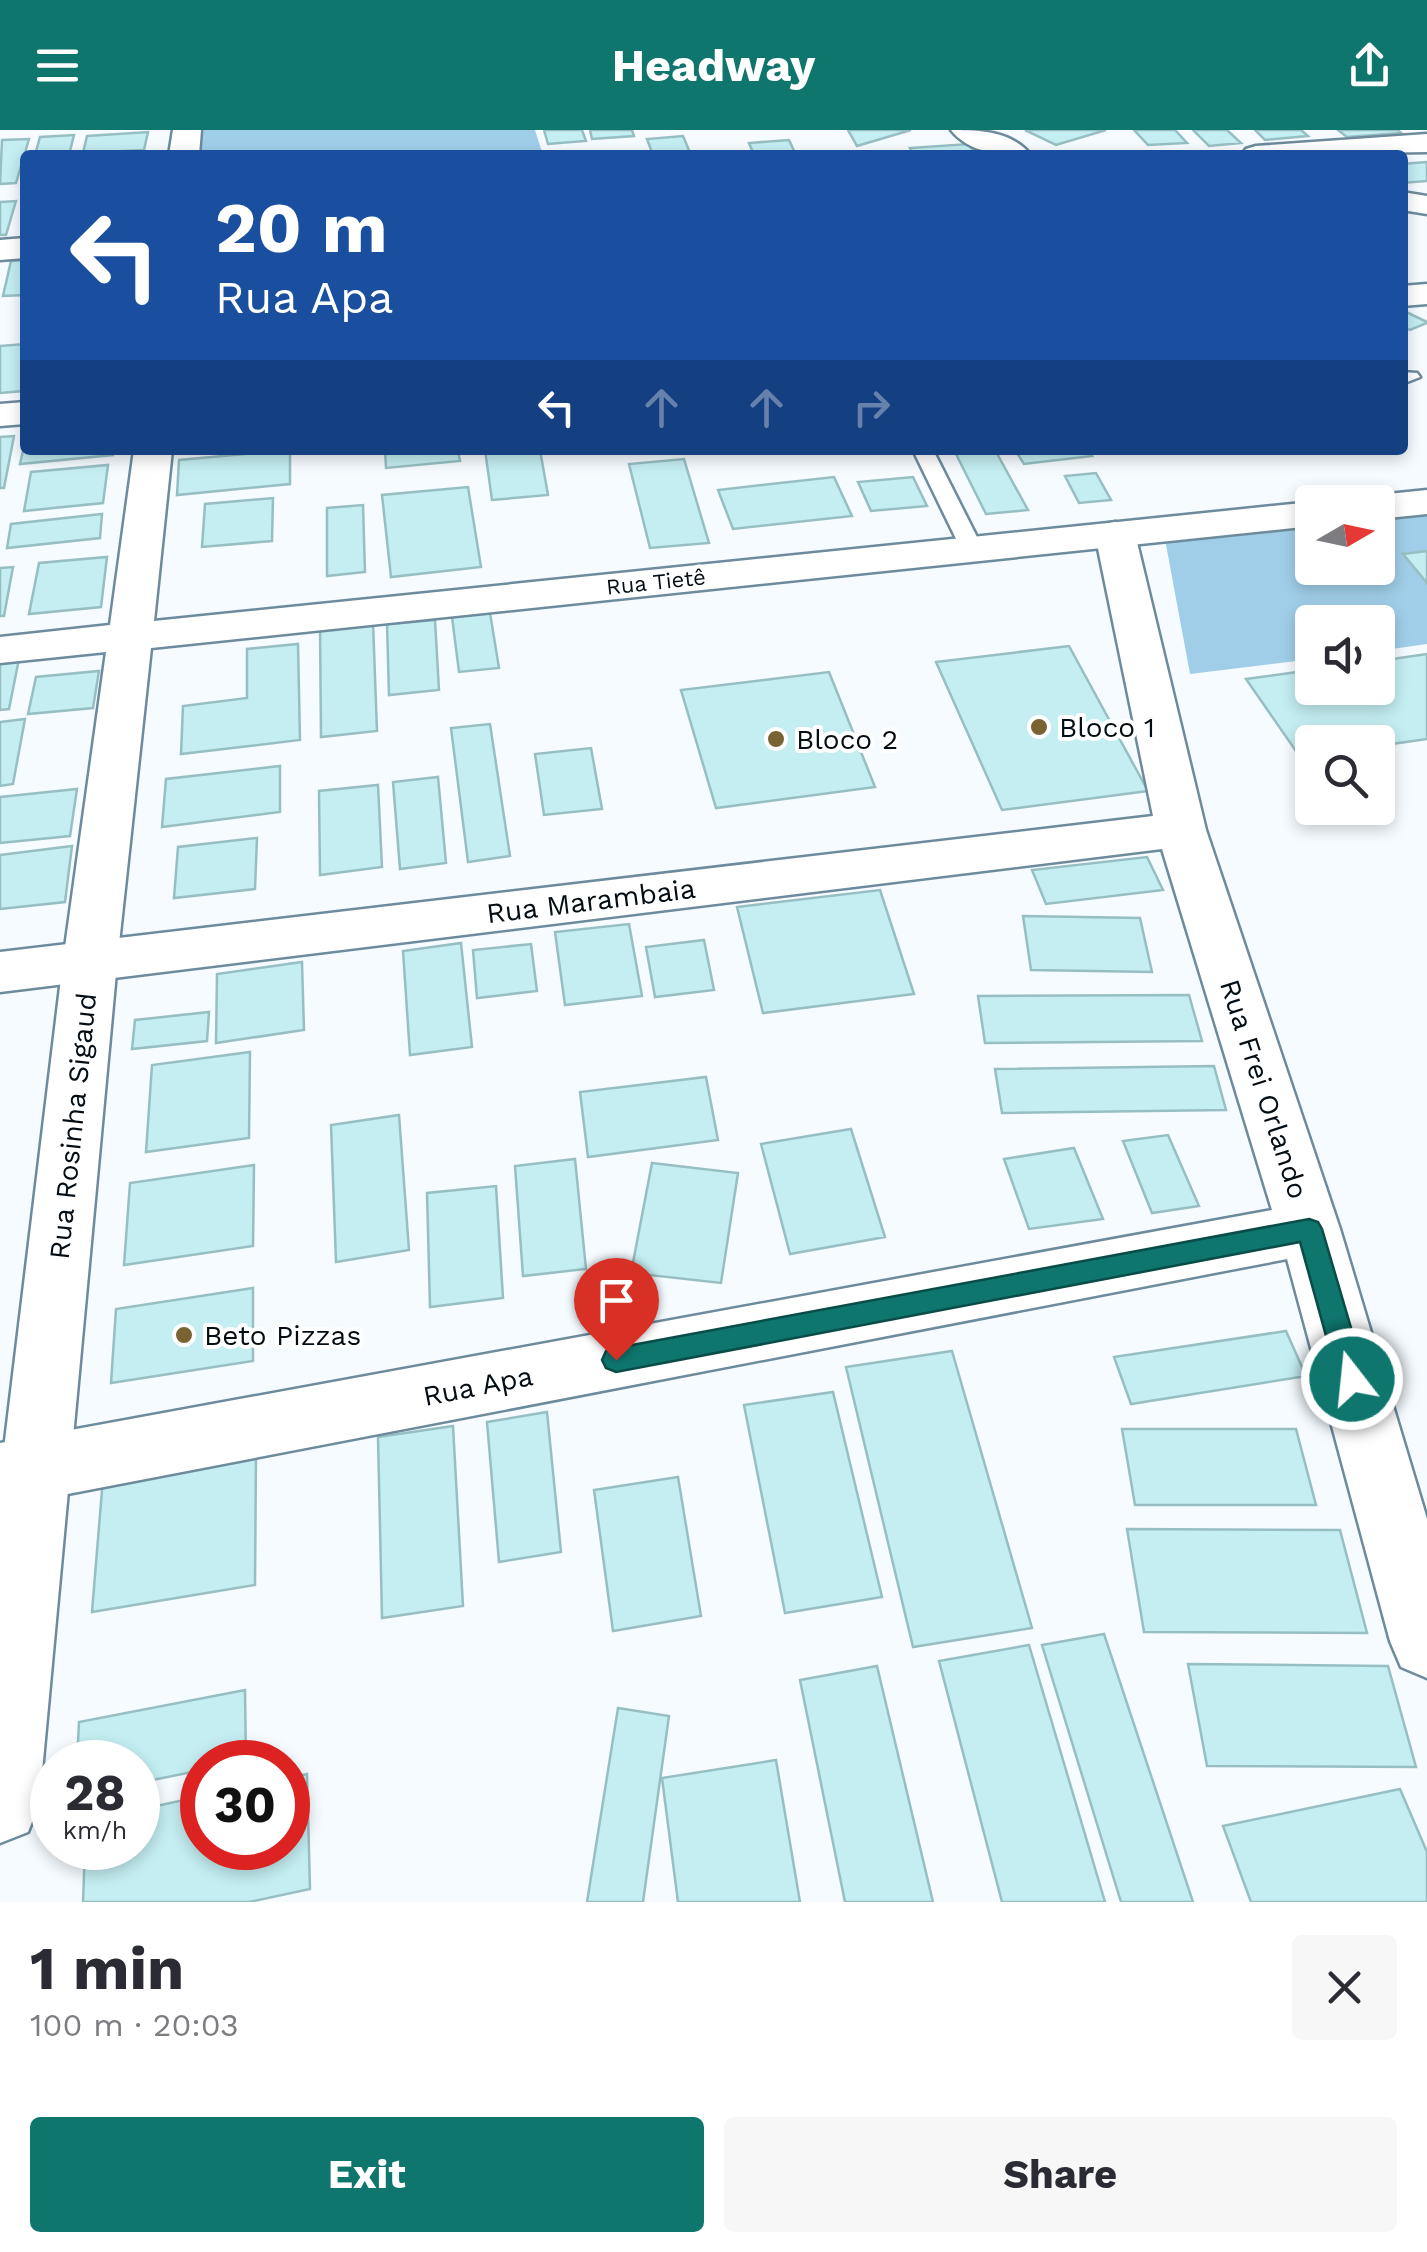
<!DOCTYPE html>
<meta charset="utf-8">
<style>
body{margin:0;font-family:"Work Sans",sans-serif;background:#f7f7f7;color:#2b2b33;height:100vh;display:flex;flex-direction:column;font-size:38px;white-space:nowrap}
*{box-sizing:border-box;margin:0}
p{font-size:32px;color:#7c7c81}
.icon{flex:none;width:55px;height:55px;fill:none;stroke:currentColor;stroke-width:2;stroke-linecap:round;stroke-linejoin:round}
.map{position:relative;height:1772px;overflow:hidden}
.sheet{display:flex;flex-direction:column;background:#fff;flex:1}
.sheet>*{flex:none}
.hud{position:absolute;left:20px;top:20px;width:1388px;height:305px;border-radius:10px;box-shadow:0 5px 15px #0003;background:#1a4fa0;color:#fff;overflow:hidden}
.needle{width:65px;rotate:81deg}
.fabs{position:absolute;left:1295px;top:355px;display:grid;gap:20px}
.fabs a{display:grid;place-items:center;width:100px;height:100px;border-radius:10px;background:#fff;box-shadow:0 5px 15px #0003;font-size:50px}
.speed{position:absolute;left:30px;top:1610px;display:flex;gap:20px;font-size:50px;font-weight:700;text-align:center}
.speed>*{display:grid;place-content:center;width:130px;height:130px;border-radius:50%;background:#fff;box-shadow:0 5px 15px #0003;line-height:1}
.speed small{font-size:25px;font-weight:400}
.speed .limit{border:15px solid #d22;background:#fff;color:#111}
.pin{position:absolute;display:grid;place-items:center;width:85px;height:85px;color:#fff;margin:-102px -42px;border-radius:50% 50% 50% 0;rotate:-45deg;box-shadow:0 0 10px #0007}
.pin .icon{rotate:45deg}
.me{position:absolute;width:110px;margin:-55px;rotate:344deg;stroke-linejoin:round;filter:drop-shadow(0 0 8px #0008)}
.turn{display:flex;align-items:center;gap:35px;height:210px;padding:0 30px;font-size:45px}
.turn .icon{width:130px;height:130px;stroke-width:2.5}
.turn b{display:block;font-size:70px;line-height:85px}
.lanes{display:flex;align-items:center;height:95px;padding:0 30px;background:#0003;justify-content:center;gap:50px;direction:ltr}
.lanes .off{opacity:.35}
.round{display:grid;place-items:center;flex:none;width:105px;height:105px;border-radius:10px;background:#f7f7f7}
.head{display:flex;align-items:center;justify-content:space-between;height:170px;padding:0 30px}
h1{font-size:60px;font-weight:700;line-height:75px}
.action{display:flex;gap:20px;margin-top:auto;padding:20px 30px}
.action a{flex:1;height:115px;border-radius:10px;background:#0f766e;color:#fff;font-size:40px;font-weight:700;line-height:115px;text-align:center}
.action a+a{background:#f7f7f7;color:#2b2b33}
header{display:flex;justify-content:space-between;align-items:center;height:130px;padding:0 30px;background:#0f766e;color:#fff;font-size:45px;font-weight:700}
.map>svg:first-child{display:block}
</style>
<header><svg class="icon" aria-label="menu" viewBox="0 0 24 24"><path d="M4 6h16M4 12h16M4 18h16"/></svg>Headway<svg class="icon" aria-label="share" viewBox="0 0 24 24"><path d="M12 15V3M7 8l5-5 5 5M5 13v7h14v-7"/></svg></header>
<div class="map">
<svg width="1427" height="1772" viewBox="0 0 1427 1772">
<rect width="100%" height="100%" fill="#f5fbff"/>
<!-- green -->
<path fill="#a0cee8" d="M 202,0 L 535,0 L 543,25 L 198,25 Z
M 1427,382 L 1427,514 L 1378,521 L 1378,492 L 1312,492 L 1312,529 L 1190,544 L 1165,409 L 1312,394 L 1312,438 L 1378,438 L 1378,387 Z"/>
<!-- building -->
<path fill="#c4eef2" stroke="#97bfc3" stroke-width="2.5" d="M 544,0 L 582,0 L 586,11 L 548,14 Z
M 590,0 L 632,0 L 634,6 L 592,9 Z
M 848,0 L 911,0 L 857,16 Z
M 1025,0 L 1106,0 L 1056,15 Z
M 1134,0 L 1175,0 L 1187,13 L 1148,15 Z
M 1193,0 L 1227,0 L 1241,13 L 1209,16 Z
M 1255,0 L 1301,0 L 1308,6 L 1265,10 Z
M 1338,0 L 1398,0 L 1401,3 L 1347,7 Z
M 148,2 L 144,20 L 83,23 L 87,6 Z
M 74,5 L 69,25 L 35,25 L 40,7 Z
M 683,6 L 691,25 L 653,25 L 647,9 Z
M 29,9 L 16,53 L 0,54 L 2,10 Z
M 789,10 L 796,25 L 754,25 L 749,13 Z
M 969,14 L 976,25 L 914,25 L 910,18 Z
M 1427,32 L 1427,51 L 1402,53 L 1402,34 Z
M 16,71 L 6,105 L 0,105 L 0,72 Z
M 25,130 L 25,165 L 3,166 L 11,131 Z
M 1402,180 L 1427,192 L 1427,193 L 1410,200 L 1402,197 Z
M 25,214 L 23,261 L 0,263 L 0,216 Z
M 14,306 L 4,358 L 0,358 L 0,307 Z
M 25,312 L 25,320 L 114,320 L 113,325 L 20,334 Z
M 290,320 L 290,354 L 177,365 L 179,330 Z
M 385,320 L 458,320 L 460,331 L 386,338 Z
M 485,320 L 540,320 L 548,365 L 492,370 Z
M 954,320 L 995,320 L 1028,380 L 986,384 Z
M 1015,320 L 1088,320 L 1092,326 L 1024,334 Z
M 684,329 L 709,413 L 650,418 L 629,334 Z
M 108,335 L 103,373 L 24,381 L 31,342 Z
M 1096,343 L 1111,370 L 1079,373 L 1065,346 Z
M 834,347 L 852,386 L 733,399 L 718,360 Z
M 913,347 L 927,376 L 871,381 L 858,352 Z
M 468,357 L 481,437 L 391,447 L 382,365 Z
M 273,368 L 272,411 L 202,417 L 205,374 Z
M 363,375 L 365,442 L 327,446 L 327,378 Z
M 102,384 L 100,408 L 7,418 L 11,394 Z
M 1427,421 L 1427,453 L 1403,424 Z
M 107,427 L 101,477 L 29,484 L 39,433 Z
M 13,437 L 4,486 L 0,486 L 0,438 Z
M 490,483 L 499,538 L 459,542 L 452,487 Z
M 435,490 L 439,560 L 389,565 L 387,494 Z
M 373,492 L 377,601 L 321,607 L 320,497 Z
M 298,514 L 300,610 L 181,624 L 183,576 L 247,568 L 247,519 Z
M 1069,516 L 1148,661 L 1002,680 L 936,532 Z
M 1427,524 L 1427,609 L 1378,616 L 1378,612 L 1312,612 L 1312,625 L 1300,627 L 1246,549 L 1312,540 L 1312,558 L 1378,558 L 1378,531 Z
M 19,529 L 9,579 L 0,580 L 0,531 Z
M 99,541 L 93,578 L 28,584 L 36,547 Z
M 829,542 L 875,657 L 716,678 L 681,560 Z
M 25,589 L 13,654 L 0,656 L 0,592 Z
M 490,594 L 510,726 L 468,732 L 451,598 Z
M 591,618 L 602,679 L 544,685 L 535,624 Z
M 280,636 L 280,682 L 162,697 L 166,649 Z
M 438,647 L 446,733 L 400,739 L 393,652 Z
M 378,655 L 382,737 L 320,745 L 319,661 Z
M 77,659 L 70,706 L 0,713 L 0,667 Z
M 257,708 L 255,759 L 174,768 L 178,717 Z
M 72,716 L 65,772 L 0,779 L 0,725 Z
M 1147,727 L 1163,760 L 1046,774 L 1032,740 Z
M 880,760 L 914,864 L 763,883 L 737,777 Z
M 1023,786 L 1140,788 L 1152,842 L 1031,840 Z
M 629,794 L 642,866 L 565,875 L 555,802 Z
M 704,810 L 714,860 L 655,867 L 646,817 Z
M 461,813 L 472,917 L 410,925 L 403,821 Z
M 531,814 L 537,861 L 477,868 L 473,820 Z
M 302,832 L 304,900 L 216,913 L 217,844 Z
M 1189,865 L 1202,911 L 985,913 L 978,866 Z
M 209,882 L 207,911 L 132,919 L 135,890 Z
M 250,922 L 249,1008 L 146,1022 L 152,935 Z
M 1214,936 L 1226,980 L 1002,983 L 995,939 Z
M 706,947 L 718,1010 L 588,1027 L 580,962 Z
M 399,985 L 409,1120 L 336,1132 L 331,995 Z
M 851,999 L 885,1107 L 790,1124 L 761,1014 Z
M 1168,1005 L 1199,1076 L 1152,1083 L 1123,1011 Z
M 1074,1018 L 1103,1089 L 1029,1099 L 1004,1029 Z
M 575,1029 L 586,1139 L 523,1146 L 515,1036 Z
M 652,1033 L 738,1043 L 721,1153 L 631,1143 Z
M 254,1035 L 253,1116 L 124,1135 L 130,1053 Z
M 496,1056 L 503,1168 L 430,1177 L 427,1063 Z
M 253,1158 L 253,1231 L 111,1253 L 116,1179 Z
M 1286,1201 L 1306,1246 L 1131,1274 L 1114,1227 Z
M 952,1221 L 1032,1498 L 913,1517 L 846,1237 Z
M 833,1262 L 882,1467 L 785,1483 L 744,1275 Z
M 547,1282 L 561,1422 L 499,1432 L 487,1292 Z
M 453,1296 L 463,1476 L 382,1488 L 378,1307 Z
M 1122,1299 L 1296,1299 L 1316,1375 L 1135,1375 Z
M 256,1323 L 255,1455 L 92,1482 L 103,1348 Z
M 678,1347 L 701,1486 L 613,1501 L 594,1360 Z
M 1127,1399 L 1340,1400 L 1367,1503 L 1144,1502 Z
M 1104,1504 L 1193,1772 L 1121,1772 L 1042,1515 Z
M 1029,1515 L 1105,1772 L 1002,1772 L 939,1531 Z
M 1188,1534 L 1388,1536 L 1416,1637 L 1207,1636 Z
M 877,1536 L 933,1772 L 845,1772 L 800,1550 Z
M 245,1560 L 246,1632 L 202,1632 L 202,1640 L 138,1653 L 138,1632 L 77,1632 L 79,1592 Z
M 618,1578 L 669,1586 L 643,1772 L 587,1772 Z
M 776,1630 L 800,1772 L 678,1772 L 662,1648 Z
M 307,1644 L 310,1759 L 249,1772 L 83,1772 L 85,1718 L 138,1718 L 138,1680 L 202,1666 L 202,1718 L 288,1718 L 288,1648 Z
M 1400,1659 L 1427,1722 L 1427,1772 L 1251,1772 L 1223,1696 Z"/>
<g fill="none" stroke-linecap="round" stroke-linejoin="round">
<defs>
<path id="lane" d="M 1402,242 L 1417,243 L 1420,247 L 1402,254 Z
M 913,320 L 933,320 L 983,419 L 980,424 L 972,426 L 961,419 Z"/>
<path id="street" d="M 951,0 C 979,0 1012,1 1031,25 C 1002,25 970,24 951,0 Z
M 1427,4 L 1427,22 L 1241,25 L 1246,19 L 1256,16 Z
M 1402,62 L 1427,66 L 1427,84 L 1402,80 Z
M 25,108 L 25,128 L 0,130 L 0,110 Z
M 1427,154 L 1427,174 L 1402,176 L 1402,156 Z
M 25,272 L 25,294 L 0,296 L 0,274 Z
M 1115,392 L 1129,395 L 1135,404 L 1206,700 L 1340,1099 L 1427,1389 L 1427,1548 L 1401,1537 L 1390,1511 L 1287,1129 L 0,1377 L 0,1313 L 1272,1080 L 1162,719 L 0,862 L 0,822 L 1153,686 L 1095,404 L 1101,395 Z"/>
<path id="secondary" d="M 173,0 L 201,0 L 199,25 L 169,25 Z
M 134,320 L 172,320 L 154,491 L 1312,372 L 1314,372 L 1312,396 L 151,518 L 117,832 L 39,1674 L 28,1702 L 0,1713 L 0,1352 L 63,832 L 106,522 L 0,533 L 0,507 L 110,495 Z
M 1427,360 L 1427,384 L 1378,389 L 1378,372 L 1361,372 L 1378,365 Z"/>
</defs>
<!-- lane casing -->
<use href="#lane" stroke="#6d8b9c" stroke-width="5"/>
<!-- street casing -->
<use href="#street" stroke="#6d8b9c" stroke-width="5"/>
<!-- secondary casing -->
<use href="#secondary" stroke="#6d8b9c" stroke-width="5"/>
<!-- lane -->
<use href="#lane" fill="#fff" fill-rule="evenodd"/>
<!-- street -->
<use href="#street" fill="#fff" fill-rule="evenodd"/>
<!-- secondary -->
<use href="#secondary" fill="#fff" fill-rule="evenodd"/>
</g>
<!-- route -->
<path fill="#0f766e" stroke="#0a4d48" stroke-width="2.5" d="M 1309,1089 L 1318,1092 L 1322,1099 L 1366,1249 L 1362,1258 L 1352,1261 L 1342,1258 L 1338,1249 L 1300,1112 L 616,1242 L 606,1238 L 602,1230 L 606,1221 L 616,1218 Z"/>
<!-- markers -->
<g fill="#796332" stroke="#fff" stroke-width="4">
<circle cx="1039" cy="597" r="10"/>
<circle cx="776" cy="609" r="10"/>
<circle cx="184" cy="1205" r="10"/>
</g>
<g text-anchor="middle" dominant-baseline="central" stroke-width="8" stroke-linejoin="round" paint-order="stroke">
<!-- far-street labels -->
<g font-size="22" fill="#030d13" stroke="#fff">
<text transform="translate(656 452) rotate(-6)">Rua Tietê</text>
</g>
<!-- poi labels -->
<g font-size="28" fill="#030d13" stroke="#fff" text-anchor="start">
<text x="1059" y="597">Bloco 1</text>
<text x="796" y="609">Bloco 2</text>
<text x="204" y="1205">Beto Pizzas</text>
</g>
<!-- street labels -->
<g font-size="28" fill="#030d13" stroke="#fff">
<text transform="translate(591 771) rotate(-7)">Rua Marambaia</text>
<text transform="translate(1264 959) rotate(72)">Rua Frei Orlando</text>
<text transform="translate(73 996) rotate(-84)">Rua Rosinha Sigaud</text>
<text transform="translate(478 1256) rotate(-11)">Rua Apa</text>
</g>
</g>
</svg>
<div class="fabs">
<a><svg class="needle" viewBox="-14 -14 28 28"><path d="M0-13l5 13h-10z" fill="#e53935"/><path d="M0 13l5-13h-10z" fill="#7c7c81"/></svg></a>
<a><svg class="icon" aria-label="sound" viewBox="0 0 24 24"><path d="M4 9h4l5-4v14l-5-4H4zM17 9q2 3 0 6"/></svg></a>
<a><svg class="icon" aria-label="search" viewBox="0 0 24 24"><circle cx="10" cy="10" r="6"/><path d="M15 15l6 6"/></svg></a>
</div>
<div class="speed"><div>28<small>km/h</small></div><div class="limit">30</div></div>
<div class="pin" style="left:616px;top:1230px;background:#d93025"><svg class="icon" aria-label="arrive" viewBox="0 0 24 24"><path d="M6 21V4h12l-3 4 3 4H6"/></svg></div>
<svg class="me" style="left:1352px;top:1249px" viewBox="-20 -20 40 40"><circle r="17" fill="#0f766e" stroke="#fff" stroke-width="3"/><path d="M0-11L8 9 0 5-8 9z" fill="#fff"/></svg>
<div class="hud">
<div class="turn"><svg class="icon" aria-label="left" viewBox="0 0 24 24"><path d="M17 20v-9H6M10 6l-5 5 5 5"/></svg><div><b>20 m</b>Rua Apa</div></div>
<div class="lanes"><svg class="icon" aria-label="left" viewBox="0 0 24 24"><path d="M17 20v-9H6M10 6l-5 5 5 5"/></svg><svg class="icon off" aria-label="ahead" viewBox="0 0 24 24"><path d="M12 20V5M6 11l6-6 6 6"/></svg><svg class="icon off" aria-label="ahead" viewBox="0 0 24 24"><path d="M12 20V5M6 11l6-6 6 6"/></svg><svg class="icon off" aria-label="right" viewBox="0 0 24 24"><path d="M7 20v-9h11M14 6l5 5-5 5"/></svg></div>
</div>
</div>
<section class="sheet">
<div class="head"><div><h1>1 min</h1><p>100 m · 20:03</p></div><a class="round"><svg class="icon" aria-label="close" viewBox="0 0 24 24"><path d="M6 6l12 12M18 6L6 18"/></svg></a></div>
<div class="action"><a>Exit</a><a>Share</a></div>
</section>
